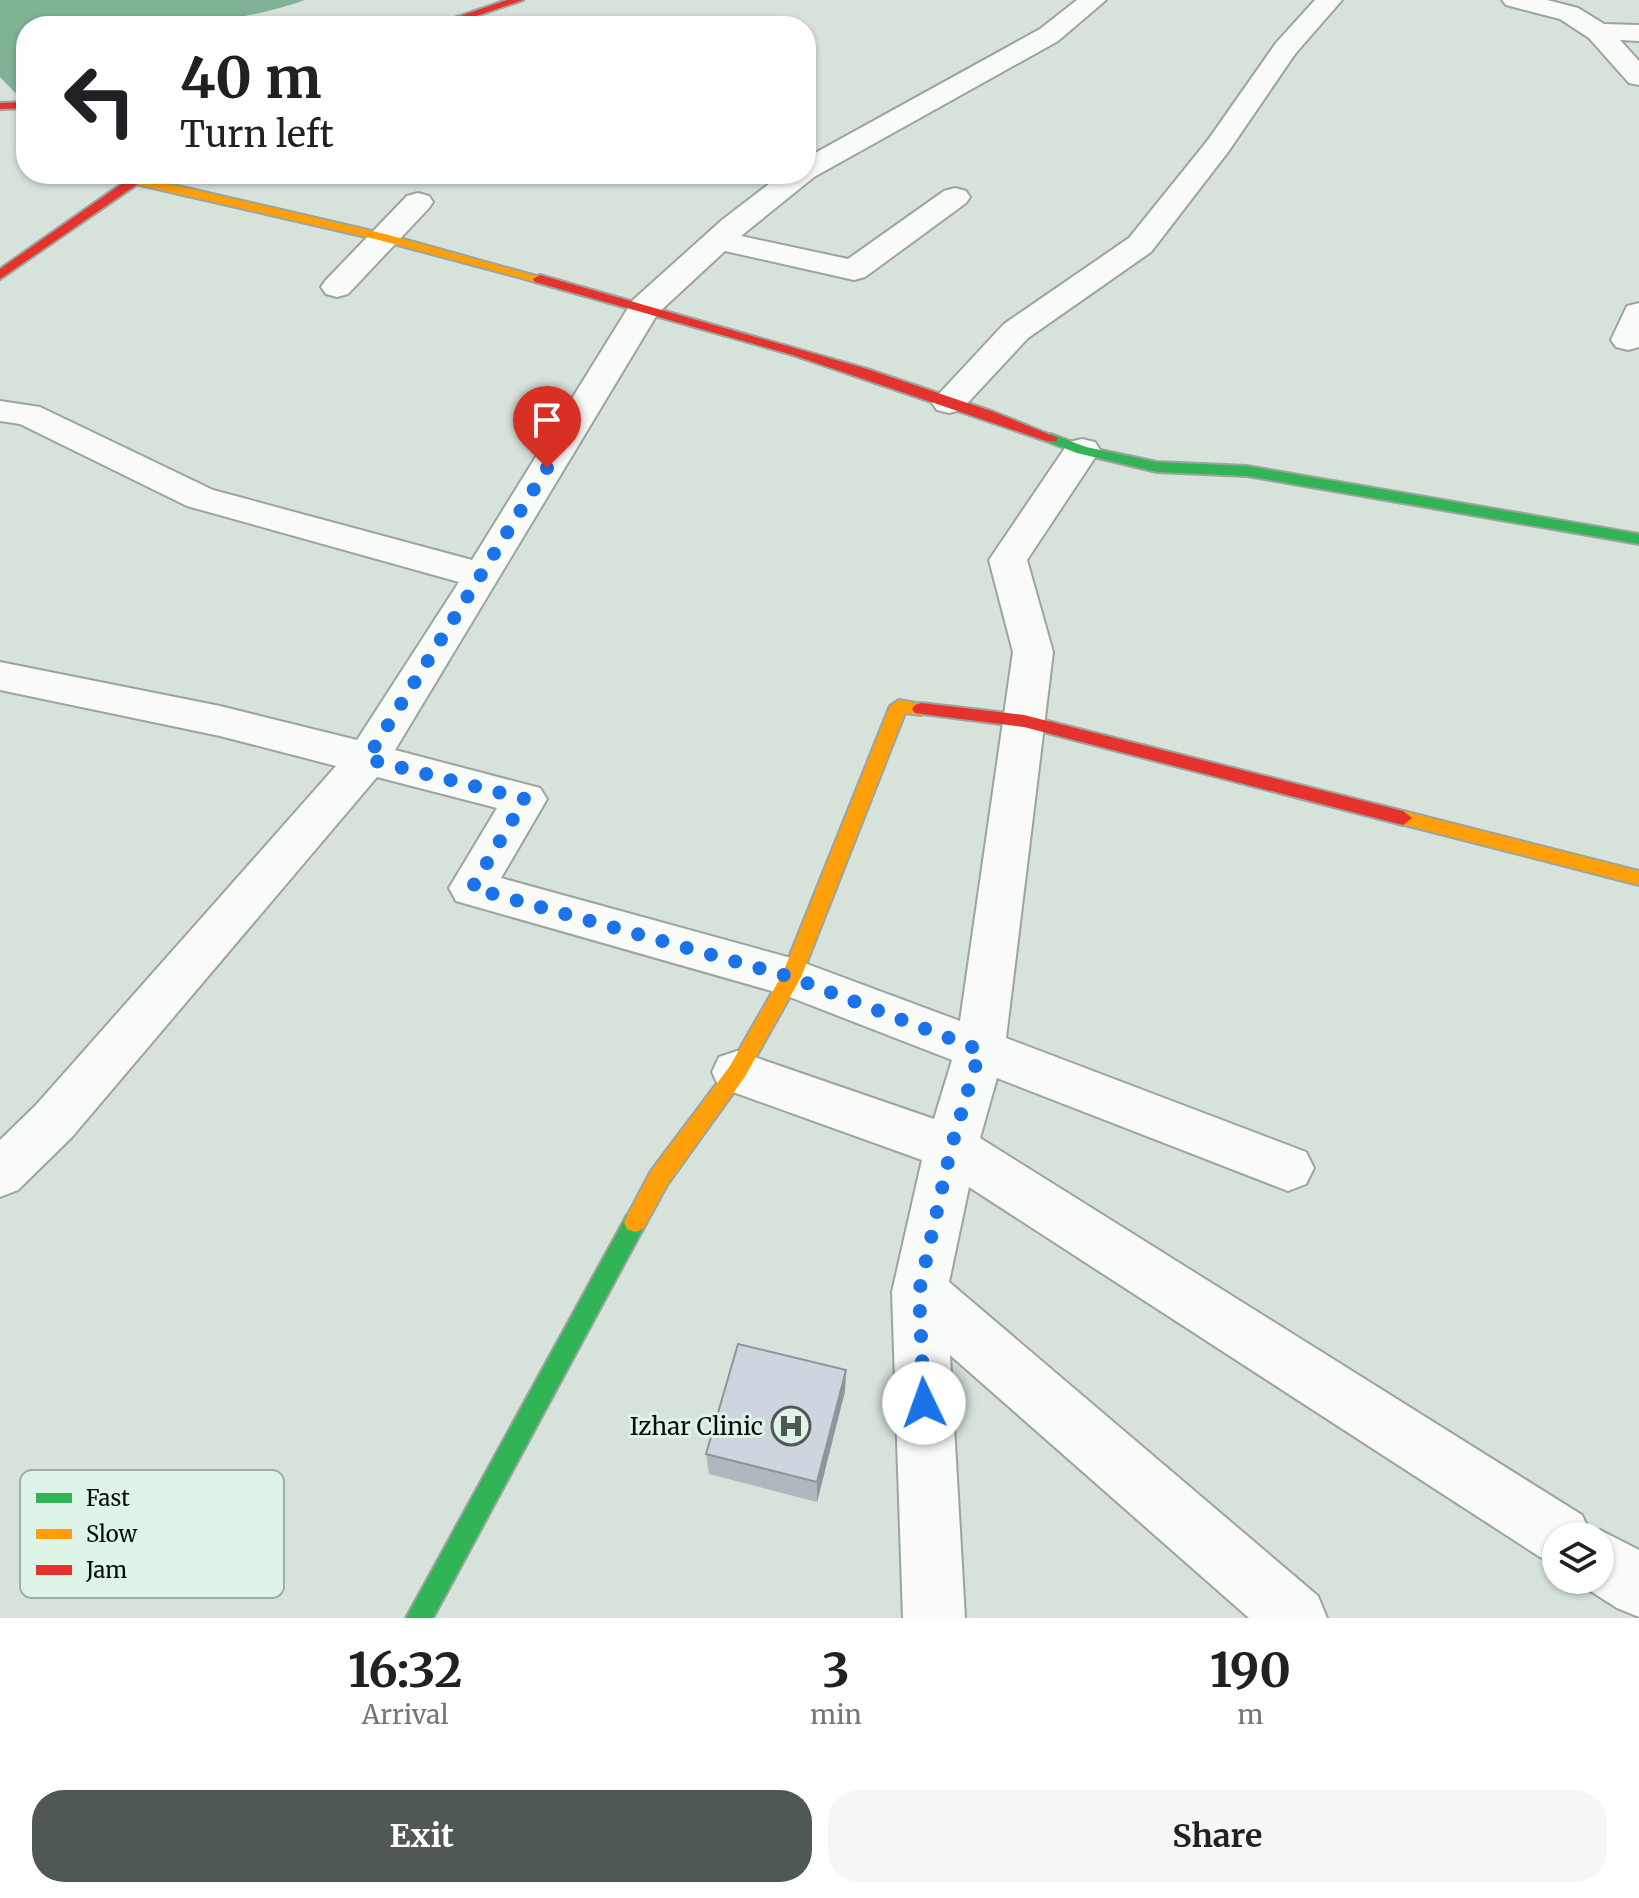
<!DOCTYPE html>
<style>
body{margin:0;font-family:Merriweather,serif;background:#f6f6f6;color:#202124;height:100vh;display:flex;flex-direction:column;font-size:30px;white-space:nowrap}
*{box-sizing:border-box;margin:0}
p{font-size:26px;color:#757577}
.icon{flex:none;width:44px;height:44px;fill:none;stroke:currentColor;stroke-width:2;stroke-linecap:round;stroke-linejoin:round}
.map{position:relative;height:1618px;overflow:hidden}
.side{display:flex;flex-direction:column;background:#fff;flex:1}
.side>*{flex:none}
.top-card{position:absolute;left:16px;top:16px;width:800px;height:168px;border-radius:32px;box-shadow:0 2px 6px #0004;background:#fff;color:#202124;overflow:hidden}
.tools{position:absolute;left:1542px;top:1522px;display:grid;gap:16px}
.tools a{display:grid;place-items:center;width:72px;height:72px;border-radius:50%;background:#fff;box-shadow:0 2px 6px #0004;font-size:40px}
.pin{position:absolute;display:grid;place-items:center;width:68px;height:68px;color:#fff;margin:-82px -34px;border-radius:50% 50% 50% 0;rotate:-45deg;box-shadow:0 0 8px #0007}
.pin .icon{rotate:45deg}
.me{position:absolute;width:88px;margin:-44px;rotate:357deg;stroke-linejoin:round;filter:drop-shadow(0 0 6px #0008)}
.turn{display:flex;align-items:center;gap:28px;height:168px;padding:0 32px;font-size:36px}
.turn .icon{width:104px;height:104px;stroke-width:2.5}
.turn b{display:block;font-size:56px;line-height:68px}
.eta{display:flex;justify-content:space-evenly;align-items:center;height:136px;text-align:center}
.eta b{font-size:48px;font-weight:700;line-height:56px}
.cta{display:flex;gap:16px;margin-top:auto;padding:16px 32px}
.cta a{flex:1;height:92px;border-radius:32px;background:#4f5852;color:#fff;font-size:32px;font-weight:700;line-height:92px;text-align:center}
.cta a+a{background:#f6f6f6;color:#202124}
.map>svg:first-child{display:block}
</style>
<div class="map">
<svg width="1639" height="1618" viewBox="0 0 1639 1618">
<rect width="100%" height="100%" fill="#d6e2da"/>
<!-- water -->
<path fill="#80b295" d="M 0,0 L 305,0 C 215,32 120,26 26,26 L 26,104 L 0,77 Z"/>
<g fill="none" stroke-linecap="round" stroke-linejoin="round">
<defs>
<path id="street" d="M 1077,0 L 1106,0 L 1058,41 L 814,177 L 741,236 L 848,259 L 944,191 L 955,188 L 966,191 L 970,197 L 966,203 L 865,277 L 854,280 L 725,251 L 658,313 L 395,750 L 540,788 L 547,799 L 501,878 L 791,958 L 960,1021 L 1013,652 L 989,560 L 1069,442 L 1082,439 L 1095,442 L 1100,450 L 1027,560 L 1053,652 L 1006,1038 L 1306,1152 L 1314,1168 L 1306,1184 L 1288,1191 L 997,1078 L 980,1138 L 1582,1515 L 1591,1534 L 1600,1530 L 1639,1550 L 1639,1617 L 1617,1608 L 1578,1583 L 1577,1580 L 1600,1580 L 1600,1536 L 1556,1536 L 1556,1564 L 1540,1557 L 969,1187 L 949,1282 L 1318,1596 L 1327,1618 L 1249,1618 L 950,1355 L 965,1618 L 903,1618 L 892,1292 L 922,1160 L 719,1087 L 712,1072 L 719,1057 L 737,1051 L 934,1119 L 952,1060 L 782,994 L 456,901 L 449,888 L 497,808 L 377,777 L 72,1137 L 18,1190 L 0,1197 L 0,1140 L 36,1105 L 336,766 L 220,736 L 0,690 L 0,662 L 220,706 L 357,740 L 459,582 L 187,506 L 20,424 L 0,421 L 0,401 L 40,407 L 213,490 L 472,560 L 633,300 L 722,220 L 782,174 L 806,174 L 806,158 L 1040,29 Z
M 1315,0 L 1342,0 L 1295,54 L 1228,152 L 1151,252 L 1028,338 L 961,410 L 949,413 L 937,410 L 932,403 L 937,396 L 1004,324 L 1129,238 L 1208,140 L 1276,43 Z
M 1502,0 L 1547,0 L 1578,8 L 1604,24 L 1639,25 L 1639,41 L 1620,40 L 1639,61 L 1639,85 L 1629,83 L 1589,38 L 1560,19 L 1506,5 Z
M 418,193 L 429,196 L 433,202 L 429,208 L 348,294 L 337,297 L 326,294 L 321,287 L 326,280 L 407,196 Z
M 1639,303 L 1639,347 L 1628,350 L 1616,347 L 1611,340 L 1627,306 Z"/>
<path id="fast" d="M 1051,434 L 1086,447 L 1157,462 L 1247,466 L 1639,534 L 1639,544 L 1247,476 L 1157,472 L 1077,453 L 1046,441 L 1044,438 Z
M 635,1212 L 643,1215 L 646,1222 L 643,1229 L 433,1618 L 406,1618 L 627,1215 Z"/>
<path id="slow" d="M 135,176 L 385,234 L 547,279 L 540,283 L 379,240 L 131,183 L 129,180 Z
M 899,700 L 927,705 L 930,709 L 921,715 L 905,713 L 801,977 L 744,1078 L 667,1185 L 643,1229 L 635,1232 L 627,1229 L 624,1222 L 651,1171 L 730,1066 L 782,975 L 890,706 Z
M 1403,811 L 1639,871 L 1639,885 L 1397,823 L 1394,818 L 1397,813 Z"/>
<path id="jam" d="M 507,0 L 523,0 L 447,26 L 431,26 Z
M 26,102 L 26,108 L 0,109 L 0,103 Z
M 131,174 L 143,174 L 139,183 L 0,279 L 0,269 L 130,178 Z
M 540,275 L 867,369 L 994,412 L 1058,438 L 1056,441 L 1046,441 L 793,355 L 535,282 L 533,279 Z
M 921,703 L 1024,715 L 1403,811 L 1412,818 L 1403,825 L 1024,727 L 915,713 L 912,709 L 915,705 Z"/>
</defs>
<!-- street casing -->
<use href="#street" stroke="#9ba49f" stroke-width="4"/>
<!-- fast casing -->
<use href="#fast" stroke="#9ba49f" stroke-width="4"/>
<!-- slow casing -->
<use href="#slow" stroke="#9ba49f" stroke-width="4"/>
<!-- jam casing -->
<use href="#jam" stroke="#9ba49f" stroke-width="4"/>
<!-- street -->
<use href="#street" fill="#f9fbf9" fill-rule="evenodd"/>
<!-- fast -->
<use href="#fast" fill="#30b455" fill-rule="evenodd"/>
<!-- slow -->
<use href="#slow" fill="#ff9f0a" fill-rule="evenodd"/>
<!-- jam -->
<use href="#jam" fill="#e5322d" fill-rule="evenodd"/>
</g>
<!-- wall -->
<path fill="#b1b7bf" d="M 846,1370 L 845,1391 L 817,1502 L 709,1474 L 706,1454 Z"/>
<!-- shaded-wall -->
<path fill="#90959b" d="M 846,1370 L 845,1391 L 817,1502 L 817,1482 Z"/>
<!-- building -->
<path fill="#ced5de" stroke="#90959b" stroke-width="2" d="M 738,1344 L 846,1370 L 817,1482 L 706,1454 Z"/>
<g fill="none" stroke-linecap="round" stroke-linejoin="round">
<!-- route -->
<path stroke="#1a73e8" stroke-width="14" stroke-dasharray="0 25.2" d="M 547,468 L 367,759 L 525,799 L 472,888 L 791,977 L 980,1050 L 951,1148 L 919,1292 L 924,1403"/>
</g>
<!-- icons -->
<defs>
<symbol id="hospital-ring" viewBox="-11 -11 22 22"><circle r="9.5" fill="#def4e6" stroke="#4f5852" stroke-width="1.5"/><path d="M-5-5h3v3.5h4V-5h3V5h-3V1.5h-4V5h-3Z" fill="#4f5852"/></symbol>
</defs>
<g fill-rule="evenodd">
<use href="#hospital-ring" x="769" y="1404" width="44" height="44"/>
</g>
<g text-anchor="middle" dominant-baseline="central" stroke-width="6" stroke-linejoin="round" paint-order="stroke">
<!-- near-poi labels -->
<g font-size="24" fill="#070d09" stroke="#def4e6" text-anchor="end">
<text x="763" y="1426">Izhar Clinic</text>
</g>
</g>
<!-- legend -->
<rect x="20" y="1470" width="264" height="128" rx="12" fill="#def4e6" stroke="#9eafa4" stroke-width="2"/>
<rect x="36" y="1493" width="36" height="10" fill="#30b455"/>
<rect x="36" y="1529" width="36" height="10" fill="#ff9f0a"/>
<rect x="36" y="1565" width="36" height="10" fill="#e5322d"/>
<g font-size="22" fill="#070d09">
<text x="86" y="1506">Fast</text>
<text x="86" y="1542">Slow</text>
<text x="86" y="1578">Jam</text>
</g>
</svg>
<div class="tools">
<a><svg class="icon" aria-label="layers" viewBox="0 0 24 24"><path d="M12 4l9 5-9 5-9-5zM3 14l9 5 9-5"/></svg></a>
</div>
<div class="pin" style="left:547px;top:468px;background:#d93025"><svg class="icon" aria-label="arrive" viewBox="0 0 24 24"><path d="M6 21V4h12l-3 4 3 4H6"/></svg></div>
<svg class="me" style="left:924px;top:1403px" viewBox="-20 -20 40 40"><circle r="19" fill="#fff"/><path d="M0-13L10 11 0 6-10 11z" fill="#1a73e8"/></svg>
<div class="top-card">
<div class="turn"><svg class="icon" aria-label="left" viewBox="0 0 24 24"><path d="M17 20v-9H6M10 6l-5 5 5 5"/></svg><div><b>40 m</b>Turn left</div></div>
</div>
</div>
<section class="side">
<div class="eta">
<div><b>16:32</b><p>Arrival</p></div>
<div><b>3</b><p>min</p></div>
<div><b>190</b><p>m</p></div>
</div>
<div class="cta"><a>Exit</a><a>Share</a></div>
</section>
